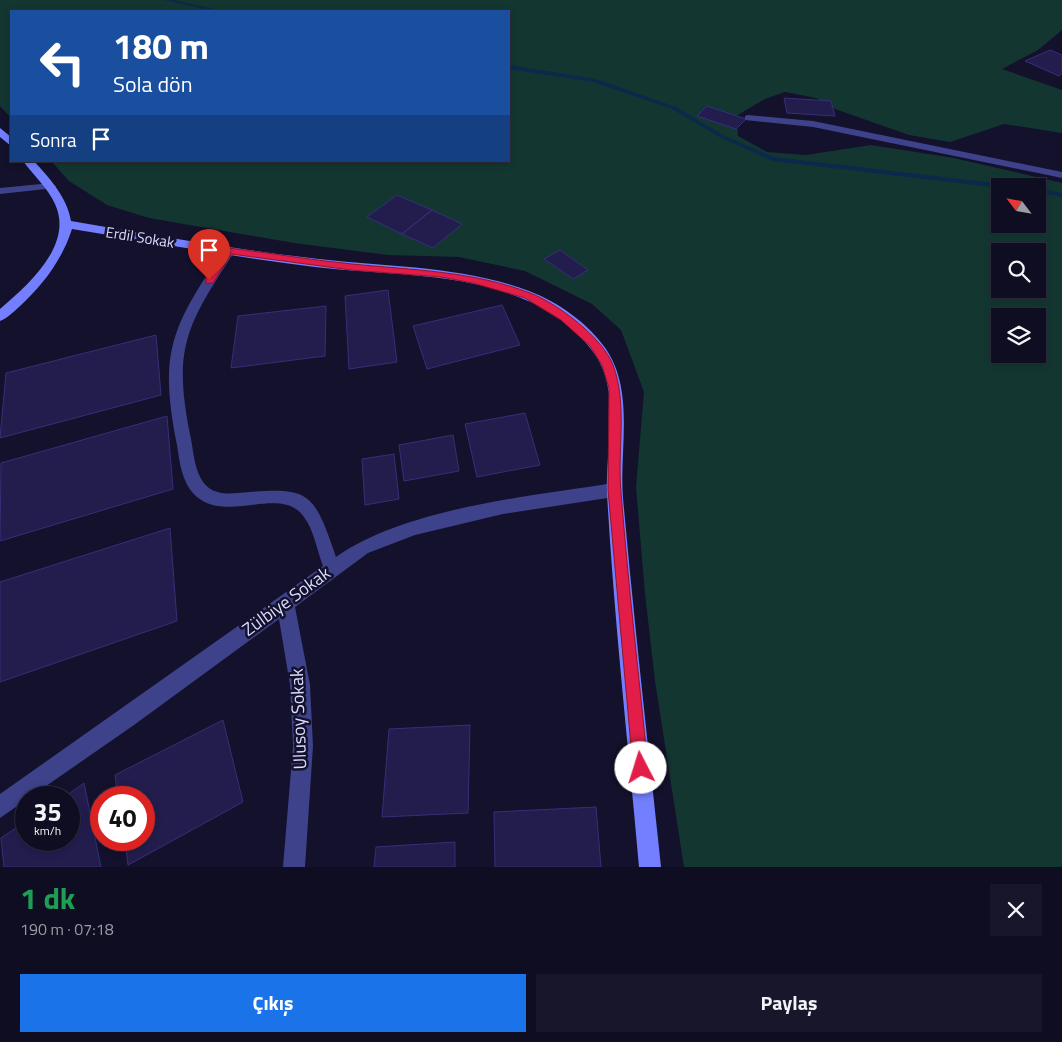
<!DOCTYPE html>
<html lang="tr">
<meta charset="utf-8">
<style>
body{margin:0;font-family:"Titillium Web",sans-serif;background:#17162a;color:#f1f3f6;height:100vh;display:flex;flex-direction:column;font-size:19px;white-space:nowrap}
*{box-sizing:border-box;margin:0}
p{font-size:16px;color:#9b9ca5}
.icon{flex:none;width:28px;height:28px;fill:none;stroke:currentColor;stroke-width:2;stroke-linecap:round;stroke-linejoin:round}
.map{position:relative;height:867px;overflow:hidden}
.panel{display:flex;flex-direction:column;background:#0e0d21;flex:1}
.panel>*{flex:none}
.hud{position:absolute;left:10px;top:10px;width:500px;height:152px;border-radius:0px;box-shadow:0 2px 8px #0003,0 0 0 1px #2e2d3f;background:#1a4fa0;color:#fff;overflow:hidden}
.needle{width:32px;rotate:301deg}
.buttons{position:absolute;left:991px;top:178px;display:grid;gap:10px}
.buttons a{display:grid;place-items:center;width:55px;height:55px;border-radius:0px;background:#0e0d21;box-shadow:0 2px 8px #0003,0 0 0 1px #2e2d3f;font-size:25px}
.speed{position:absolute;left:15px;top:786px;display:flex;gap:10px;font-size:25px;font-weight:700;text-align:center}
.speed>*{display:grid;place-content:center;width:65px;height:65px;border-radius:50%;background:#0e0d21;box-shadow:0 2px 8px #0003,0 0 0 1px #2e2d3f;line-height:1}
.speed small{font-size:12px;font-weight:400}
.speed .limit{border:8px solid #d22;background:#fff;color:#111}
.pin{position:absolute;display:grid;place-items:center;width:42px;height:42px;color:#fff;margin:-51px -21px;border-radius:50% 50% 50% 0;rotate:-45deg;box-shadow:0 0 5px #0007}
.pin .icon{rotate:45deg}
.me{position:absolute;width:55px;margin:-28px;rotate:355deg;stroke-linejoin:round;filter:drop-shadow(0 0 4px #0008)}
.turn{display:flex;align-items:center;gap:18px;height:105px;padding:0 20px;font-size:22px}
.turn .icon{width:65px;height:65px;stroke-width:2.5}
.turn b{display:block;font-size:35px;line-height:42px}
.then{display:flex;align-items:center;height:48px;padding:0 20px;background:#0003;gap:10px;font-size:19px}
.round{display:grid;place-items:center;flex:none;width:52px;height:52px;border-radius:0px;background:#17162a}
.headline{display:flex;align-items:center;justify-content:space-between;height:85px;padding:0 20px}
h1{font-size:30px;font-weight:700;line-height:38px;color:#1e9e55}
.primary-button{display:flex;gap:10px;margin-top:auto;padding:10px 20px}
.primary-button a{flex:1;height:58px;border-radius:0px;background:#1a73e8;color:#fff;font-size:20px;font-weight:700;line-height:58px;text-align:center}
.primary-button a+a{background:#17162a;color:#f1f3f6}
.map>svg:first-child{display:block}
</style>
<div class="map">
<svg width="1062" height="867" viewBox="0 0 1062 867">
<rect width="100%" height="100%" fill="#13112c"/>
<!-- green -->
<path fill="#143631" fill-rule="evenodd" d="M 0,0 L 1062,0 L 1062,30 L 1038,50 L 1002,69 L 1062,90 L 1062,133 L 1004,124 L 950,142 L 909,135 L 835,109 L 816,98 L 785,92 L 765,99 L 736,116 L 738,136 L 767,152 L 806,155 L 871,145 L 954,158 L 1062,183 L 1062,867 L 684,867 L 655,681 L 645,594 L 636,487 L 644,392 L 621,330 L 592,304 L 525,271 L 459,257 L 388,255 L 294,243 L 149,218 L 107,205 L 69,181 L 51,161 L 509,161 L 509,11 L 11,11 L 11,118 L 0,106 ZM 1000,186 L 1038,186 L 1038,224 L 1000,224 ZM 1000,251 L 1038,251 L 1038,289 L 1000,289 ZM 1000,316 L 1038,316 L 1038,354 L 1000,354 Z"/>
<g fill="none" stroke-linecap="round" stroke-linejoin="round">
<!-- stream -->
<path fill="#0b294b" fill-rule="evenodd" d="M 164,0 L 174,0 L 222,11 L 213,11 Z
M 509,65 L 596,79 L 676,107 L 725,136 L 774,157 L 1004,184 L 1008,186 L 1000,186 L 1000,188 L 773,161 L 721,138 L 672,109 L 593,82 L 509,69 Z
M 1038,188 L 1062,193 L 1062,197 L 1038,192 Z"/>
</g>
<!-- building -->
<path fill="#221d4d" stroke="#362f79" d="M 1050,50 L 1062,55 L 1062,74 L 1059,76 L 1025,61 Z
M 784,98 L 831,101 L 835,116 L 787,113 Z
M 707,106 L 746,119 L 736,129 L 697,116 Z
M 397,195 L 432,210 L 402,234 L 367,217 Z
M 432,210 L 462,224 L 433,248 L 402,234 Z
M 560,250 L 588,270 L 573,279 L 544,259 Z
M 388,290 L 397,362 L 349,369 L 345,296 Z
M 502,305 L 520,345 L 427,369 L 413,326 Z
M 326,306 L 325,356 L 231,368 L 238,316 Z
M 156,335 L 161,395 L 0,438 L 6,373 Z
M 525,413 L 540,465 L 477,477 L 465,424 Z
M 167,416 L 173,489 L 0,541 L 1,463 Z
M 453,435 L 459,471 L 404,481 L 399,445 Z
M 394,454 L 399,499 L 365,505 L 362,459 Z
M 170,528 L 177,621 L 0,682 L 0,582 Z
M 223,720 L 243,802 L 128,865 L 125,840 L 144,840 L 144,798 L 118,798 L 115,775 Z
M 470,725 L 468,813 L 382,817 L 389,729 Z
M 84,783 L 101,867 L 4,867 L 1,838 L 26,821 L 26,840 L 69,840 L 69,798 L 63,798 Z
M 596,807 L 601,867 L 495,867 L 494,812 Z
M 455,842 L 455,867 L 374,867 L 376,847 Z"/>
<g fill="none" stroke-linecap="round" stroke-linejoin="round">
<!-- street -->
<path fill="#3d428a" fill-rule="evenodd" d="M 748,115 L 813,121 L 1062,172 L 1062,178 L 813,127 L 745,120 L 745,116 Z
M 51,183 L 56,186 L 55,188 L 0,194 L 0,188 Z
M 229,247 L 235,251 C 186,326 172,348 191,439 C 194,455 195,477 209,488 C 217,494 229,494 238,493 C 309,487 313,489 336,557 C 405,508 531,496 614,483 L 620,485 L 622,490 L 620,495 L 614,497 L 503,514 L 415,535 L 368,553 L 295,607 L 310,685 L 313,746 L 305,867 L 283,867 L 293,746 L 290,685 L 279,619 L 134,725 L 0,818 L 0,794 L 323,566 C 317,551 314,530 304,517 C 282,485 228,523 197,497 C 182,484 180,464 177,445 C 158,351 172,326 225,248 Z"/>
<!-- secondary -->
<path fill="#747fff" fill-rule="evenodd" d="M 0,128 L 11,137 L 11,146 L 0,137 Z
M 23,161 L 34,161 C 50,179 67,197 71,221 C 154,235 236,250 319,259 C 389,267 462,266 529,291 C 558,302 588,323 606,349 C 635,392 619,450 623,498 C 634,621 648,744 661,867 L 639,867 C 628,743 614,618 607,493 C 605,450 621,394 596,356 C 579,330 550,309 521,298 C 457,272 383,275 315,267 C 233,257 153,242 72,229 C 62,260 43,285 19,307 C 13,312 8,318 0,321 L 0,309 C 28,285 74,245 55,204 C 48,188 34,176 23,161 Z"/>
</g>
<!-- route -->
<path fill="#e11d48" stroke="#92132f" d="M 229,248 C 270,253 311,260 352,264 C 412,270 473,271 530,293 C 557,303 603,338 613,365 C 628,405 617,451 621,492 C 628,584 639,676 648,768 L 646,773 L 641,776 L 635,773 L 633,768 L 608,490 L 609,388 L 602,365 L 590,346 L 561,320 L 525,298 L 473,283 L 441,277 L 351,270 L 231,254 L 213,283 L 206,283 L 206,278 L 226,249 Z"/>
<g text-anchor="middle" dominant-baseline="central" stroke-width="5" stroke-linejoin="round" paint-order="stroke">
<!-- street labels -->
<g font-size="15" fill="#dcdcff" stroke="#13112c">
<text transform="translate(140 237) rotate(9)">Erdil Sokak</text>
</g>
<!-- near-street labels -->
<g font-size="18" fill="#dcdcff" stroke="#13112c">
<text transform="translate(286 601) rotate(-36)">Zülbiye Sokak</text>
<text transform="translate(298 719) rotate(-92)">Ulusoy Sokak</text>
</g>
</g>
</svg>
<div class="buttons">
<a><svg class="needle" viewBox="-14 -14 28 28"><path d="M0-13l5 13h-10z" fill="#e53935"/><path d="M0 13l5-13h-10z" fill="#9b9ca5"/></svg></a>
<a><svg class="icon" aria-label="search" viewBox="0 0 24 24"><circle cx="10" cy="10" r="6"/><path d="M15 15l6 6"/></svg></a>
<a><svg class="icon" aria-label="layers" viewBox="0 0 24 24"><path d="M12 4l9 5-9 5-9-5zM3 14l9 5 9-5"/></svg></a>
</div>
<div class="speed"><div>35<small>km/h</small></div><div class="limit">40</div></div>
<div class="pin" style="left:209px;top:280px;background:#d93025"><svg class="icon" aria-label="arrive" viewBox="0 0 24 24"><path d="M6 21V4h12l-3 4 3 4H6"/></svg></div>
<svg class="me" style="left:641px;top:768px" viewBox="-20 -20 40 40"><circle r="19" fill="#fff"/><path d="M0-13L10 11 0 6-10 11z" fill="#e11d48"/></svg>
<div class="hud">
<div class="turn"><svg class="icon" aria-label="left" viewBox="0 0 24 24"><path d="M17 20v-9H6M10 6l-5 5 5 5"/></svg><div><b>180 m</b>Sola dön</div></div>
<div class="then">Sonra<svg class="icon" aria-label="arrive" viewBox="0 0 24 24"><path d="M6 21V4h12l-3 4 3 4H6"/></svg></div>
</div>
</div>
<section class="panel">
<div class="headline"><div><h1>1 dk</h1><p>190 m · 07:18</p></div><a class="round"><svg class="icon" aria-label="close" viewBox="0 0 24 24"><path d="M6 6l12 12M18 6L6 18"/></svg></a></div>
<div class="primary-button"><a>Çıkış</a><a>Paylaş</a></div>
</section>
